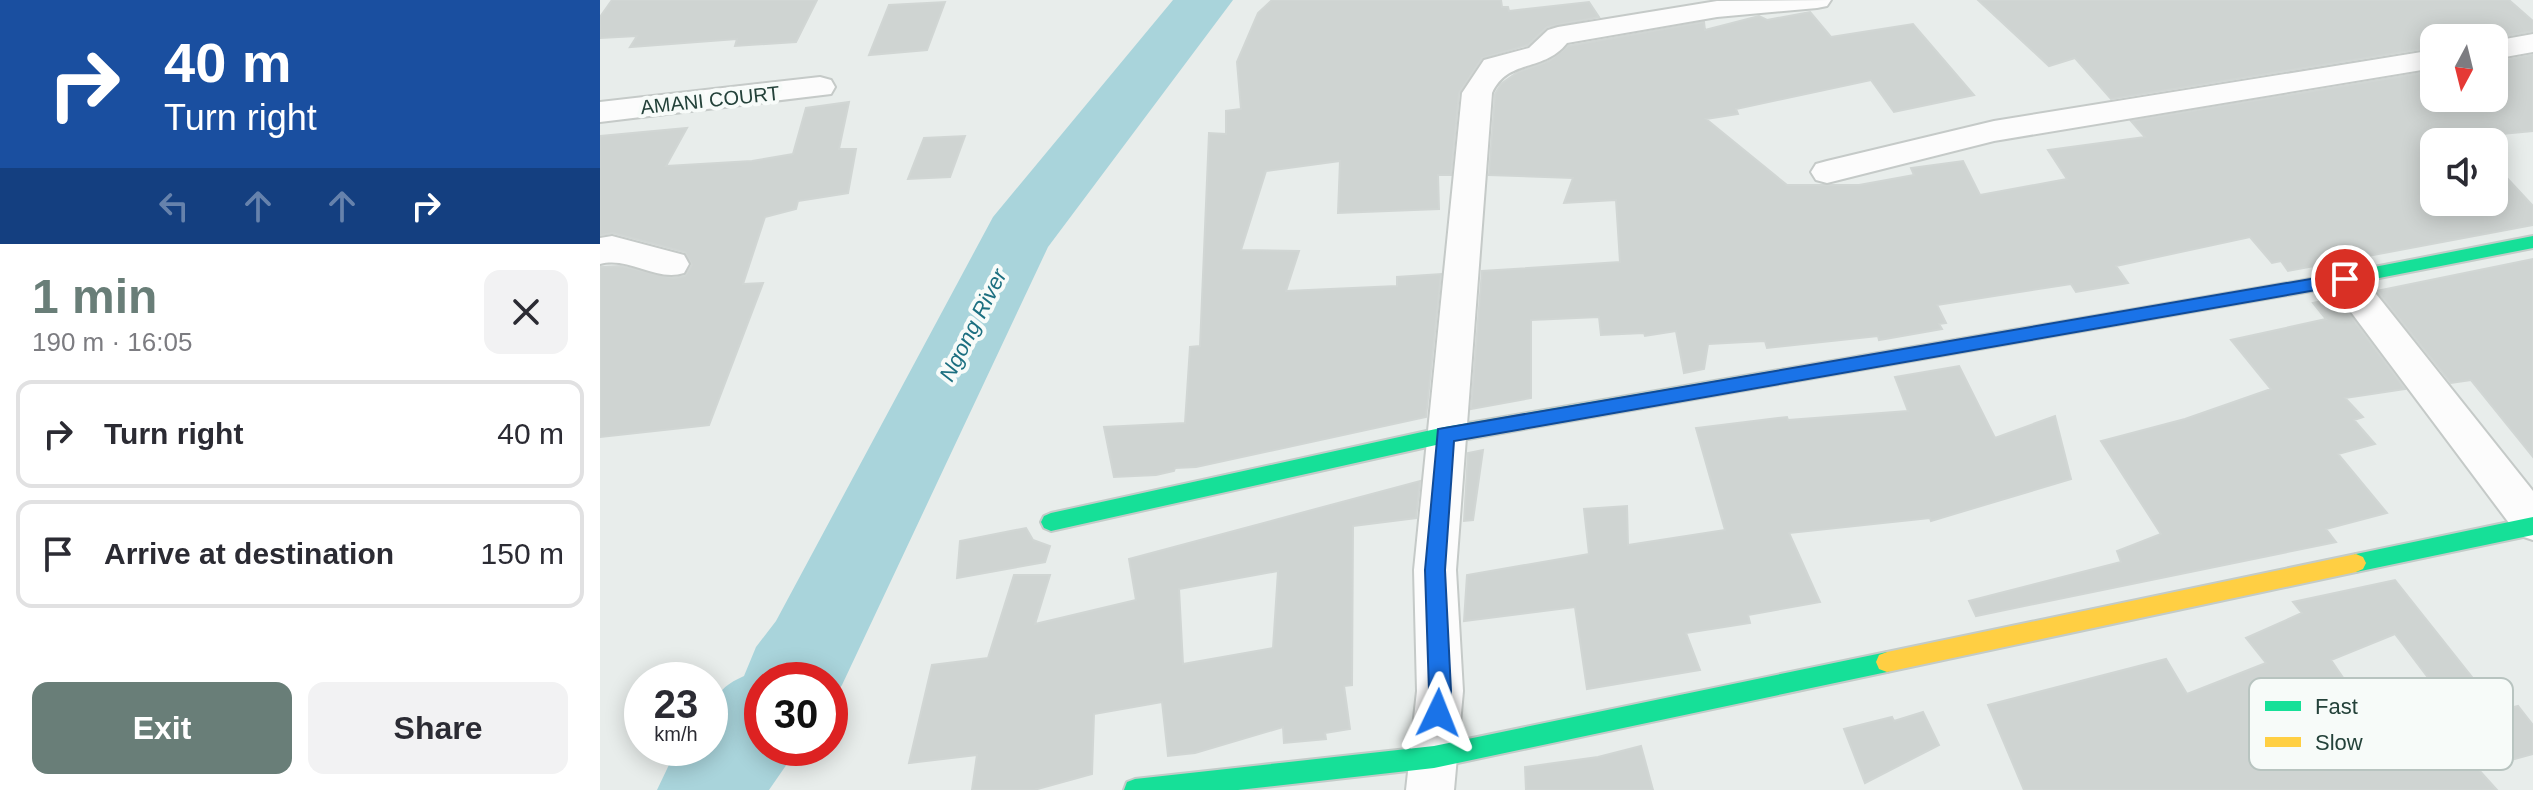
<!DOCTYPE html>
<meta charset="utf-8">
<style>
body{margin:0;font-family:Helvetica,sans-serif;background:#f2f2f3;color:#2b2b33;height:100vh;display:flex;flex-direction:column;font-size:30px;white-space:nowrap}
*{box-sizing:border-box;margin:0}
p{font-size:26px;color:#7c7c81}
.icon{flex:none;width:44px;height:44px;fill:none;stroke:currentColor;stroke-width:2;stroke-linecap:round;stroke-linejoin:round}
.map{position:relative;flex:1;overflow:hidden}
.drawer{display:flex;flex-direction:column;background:#fff;width:600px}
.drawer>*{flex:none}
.banner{background:#1a4fa0;color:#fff;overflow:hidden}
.needle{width:52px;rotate:187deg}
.buttons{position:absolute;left:1820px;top:24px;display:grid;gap:16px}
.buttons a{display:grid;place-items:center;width:88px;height:88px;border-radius:16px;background:#fff;box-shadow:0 4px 20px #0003;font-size:40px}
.speed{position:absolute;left:24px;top:662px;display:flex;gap:16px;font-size:40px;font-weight:700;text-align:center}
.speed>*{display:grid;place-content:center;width:104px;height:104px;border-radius:50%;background:#fff;box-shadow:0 4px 20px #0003;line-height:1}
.speed small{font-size:20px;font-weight:400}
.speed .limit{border:12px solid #d22;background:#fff;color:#111}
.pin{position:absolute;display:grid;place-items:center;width:68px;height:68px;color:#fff;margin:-34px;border:4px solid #fff;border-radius:50%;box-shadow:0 2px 8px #0007}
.me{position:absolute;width:88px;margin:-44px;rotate:2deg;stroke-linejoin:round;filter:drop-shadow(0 0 6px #0008)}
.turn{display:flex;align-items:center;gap:28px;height:168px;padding:0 32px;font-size:36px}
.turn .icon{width:104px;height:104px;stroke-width:2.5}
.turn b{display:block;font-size:56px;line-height:68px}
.lanes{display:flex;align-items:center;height:76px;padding:0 32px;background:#0003;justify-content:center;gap:40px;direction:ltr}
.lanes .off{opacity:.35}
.round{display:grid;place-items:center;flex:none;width:84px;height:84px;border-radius:16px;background:#f2f2f3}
.headline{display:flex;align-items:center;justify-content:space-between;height:136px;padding:0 32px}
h1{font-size:48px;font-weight:800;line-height:60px;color:#697e78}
.button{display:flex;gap:16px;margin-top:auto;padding:16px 32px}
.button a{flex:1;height:92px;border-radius:16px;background:#697e78;color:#fff;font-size:32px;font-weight:800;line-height:92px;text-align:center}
.button a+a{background:#f2f2f3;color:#2b2b33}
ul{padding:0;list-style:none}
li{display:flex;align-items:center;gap:24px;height:108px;margin:0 16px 12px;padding:0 16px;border:4px solid #e1e1e2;border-radius:16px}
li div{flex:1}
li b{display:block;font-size:30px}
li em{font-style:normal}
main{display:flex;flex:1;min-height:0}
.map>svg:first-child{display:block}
</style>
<main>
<section class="drawer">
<div class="banner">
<div class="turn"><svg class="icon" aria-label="right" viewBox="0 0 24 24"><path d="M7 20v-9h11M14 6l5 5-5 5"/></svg><div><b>40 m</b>Turn right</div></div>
<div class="lanes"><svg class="icon off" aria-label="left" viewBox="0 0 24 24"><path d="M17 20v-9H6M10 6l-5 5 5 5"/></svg><svg class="icon off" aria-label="ahead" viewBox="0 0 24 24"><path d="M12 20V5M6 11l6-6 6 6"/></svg><svg class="icon off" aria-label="ahead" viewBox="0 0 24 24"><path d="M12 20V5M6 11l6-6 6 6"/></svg><svg class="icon" aria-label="right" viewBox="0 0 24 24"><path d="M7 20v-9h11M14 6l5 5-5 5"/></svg></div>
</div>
<div class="headline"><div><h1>1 min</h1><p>190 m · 16:05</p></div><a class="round"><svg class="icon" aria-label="close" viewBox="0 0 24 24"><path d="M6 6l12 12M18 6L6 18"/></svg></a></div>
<ul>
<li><svg class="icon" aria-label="right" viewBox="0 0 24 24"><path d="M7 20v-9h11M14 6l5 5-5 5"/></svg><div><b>Turn right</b></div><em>40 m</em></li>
<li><svg class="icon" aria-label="arrive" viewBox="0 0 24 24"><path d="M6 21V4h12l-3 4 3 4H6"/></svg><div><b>Arrive at destination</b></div><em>150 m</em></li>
</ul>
<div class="button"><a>Exit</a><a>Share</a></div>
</section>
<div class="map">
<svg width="1933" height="790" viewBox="0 0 1933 790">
<rect width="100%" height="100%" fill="#e8edeb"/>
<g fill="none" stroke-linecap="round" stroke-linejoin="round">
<!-- river -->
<path fill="#a9d4db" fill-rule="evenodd" d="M 573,0 L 633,0 L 448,247 L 242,685 L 230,703 L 230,680 L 162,680 L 162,748 L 198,748 L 169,790 L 57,790 L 77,748 L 110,748 C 110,713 107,692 144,676 L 156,647 L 176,621 L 393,217 Z"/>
</g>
<!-- building -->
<path fill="#cfd4d2" stroke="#d1d6d4" stroke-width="2" fill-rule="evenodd" d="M 12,0 L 217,0 L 196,42 L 135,46 L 137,39 L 30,47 L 37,36 L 0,38 L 0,17 Z
M 672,0 L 901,0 L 902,7 L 908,7 L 909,11 L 989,2 L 999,17 L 947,27 L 928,45 L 882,58 L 859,93 L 851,175 L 838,175 L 839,209 L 738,213 L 740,161 L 666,171 L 641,250 L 699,251 L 686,291 L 797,286 L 797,277 L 841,274 L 826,417 L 596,467 L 575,468 L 574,471 L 556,475 L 514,477 L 504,427 L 585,423 L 590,347 L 600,346 L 609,133 L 626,134 L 626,111 L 641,109 L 637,62 L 658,13 Z
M 1378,0 L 1909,0 L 1933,21 L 1933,31 L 1894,38 L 1834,38 L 1834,47 L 1511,99 L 1475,58 L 1449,66 Z
M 345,2 L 327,50 L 269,55 L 289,5 Z
M 1210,12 L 1231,37 L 1313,24 L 1374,95 L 1294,112 L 1271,80 L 1136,109 L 1138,114 L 1106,119 L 1187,185 L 1259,185 L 1314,175 L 1311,168 L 1363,161 L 1380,195 L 1467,179 L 1448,150 L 1545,137 L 1531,121 L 1834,71 L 1834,98 L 1894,98 L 1894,62 L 1933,55 L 1933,131 L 1870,137 L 1874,142 L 1834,142 L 1834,202 L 1894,202 L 1894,164 L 1933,206 L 1933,225 L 1688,271 L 1681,261 L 1672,263 L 1650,237 L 1516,266 L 1528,283 L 1476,292 L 1471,284 L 1337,305 L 1346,323 L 1339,324 L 1342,329 L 1279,340 L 1278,336 L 1167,348 L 1165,341 L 1108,344 L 1104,369 L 1084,373 L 1076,331 L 1045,336 L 1044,333 L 1001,335 L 999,317 L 931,320 L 931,398 L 871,409 L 882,271 L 1020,262 L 1016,200 L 964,203 L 973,178 L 889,175 L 895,94 L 901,84 L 918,72 L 949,61 L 968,46 L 1104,22 L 1105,30 L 1159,16 L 1167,20 Z
M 249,102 L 239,149 L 256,149 L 248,193 L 198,201 L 196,209 L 165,217 L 143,284 L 163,283 L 109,425 L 0,437 L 0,267 L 21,266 L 73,278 L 85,276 L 92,265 L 85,252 L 13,233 L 0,235 L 0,136 L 87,128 L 66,166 L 152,161 L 193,154 L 206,108 Z
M 365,136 L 350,177 L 308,179 L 324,138 Z
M 1933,259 L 1933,457 L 1871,380 L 1851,383 L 1777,291 Z
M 1737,298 L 1805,389 L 1745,398 L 1763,417 L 1754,420 L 1775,444 L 1738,454 L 1787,513 L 1726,529 L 1736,542 L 1376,616 L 1369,601 L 1521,562 L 1517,551 L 1561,534 L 1501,441 L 1585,419 L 1671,389 L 1631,340 L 1726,319 L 1713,303 Z
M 1359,366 L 1395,438 L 1455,416 L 1471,479 L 1331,521 L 1330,518 L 1189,533 L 1220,602 L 1148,615 L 1150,623 L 1086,633 L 1100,670 L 987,689 L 975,607 L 864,621 L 867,575 L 989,554 L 984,509 L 1027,506 L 1028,545 L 1125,530 L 1096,428 L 1187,417 L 1188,420 L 1308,411 L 1295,377 Z
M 883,450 L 873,520 L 864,521 L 868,453 Z
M 820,481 L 816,518 L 753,526 L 752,685 L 744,686 L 750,729 L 725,733 L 726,739 L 684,743 L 683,727 L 595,753 L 568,756 L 562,702 L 494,714 L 492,774 L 434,790 L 372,790 L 377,755 L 309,763 L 332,665 L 388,658 L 414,575 L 450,575 L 435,624 L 536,600 L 529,559 ZM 678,571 L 673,648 L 583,664 L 579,589 Z
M 426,528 L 433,540 L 450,546 L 445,562 L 357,578 L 360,541 Z
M 1795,580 L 1899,711 L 1918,706 L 1933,725 L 1933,754 L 1878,769 L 1897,790 L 1424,790 L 1388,705 L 1566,659 L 1587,694 L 1666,663 L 1646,638 L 1702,613 L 1693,602 ZM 1795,634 L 1863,724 L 1791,750 L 1741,683 L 1746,682 L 1731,660 Z
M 1323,712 L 1339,745 L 1265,783 L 1244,729 L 1292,717 L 1294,721 Z
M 1041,746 L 1053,790 L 926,790 L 925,767 L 998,757 Z"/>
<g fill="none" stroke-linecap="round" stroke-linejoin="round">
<defs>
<path id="street" d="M 1231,0 L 1227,6 L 1217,8 L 1117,17 L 967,43 C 943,73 908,58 892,93 L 856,570 L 863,691 L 854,790 L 806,790 L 817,691 L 814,570 L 862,93 L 884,60 L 929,48 L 948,30 L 958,27 L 1117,1 Z
M 1933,34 L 1933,52 L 1894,59 L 1894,41 Z
M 1834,50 L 1834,68 L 1394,141 L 1227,183 L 1216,180 L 1211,172 L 1216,164 L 1227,161 L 1394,121 Z
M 220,77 L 231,80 L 235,87 L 231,94 L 0,122 L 0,102 Z
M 12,236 L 84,255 L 89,264 L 84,273 C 56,282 29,256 0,264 L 0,238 Z
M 1745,266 L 1757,270 L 1933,491 L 1933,540 L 1918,535 L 1733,288 L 1727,279 L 1733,270 Z"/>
<path id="fast" d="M 1933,236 L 1933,248 L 1728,288 L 1720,282 L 1728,276 Z
M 1185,369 L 1191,371 L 1194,376 L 1191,381 L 1185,383 L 845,443 L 451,531 L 444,528 L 441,522 L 444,516 L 451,513 L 845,427 Z
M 1933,517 L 1933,535 L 1756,572 L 1749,569 L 1746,563 L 1749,557 L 1756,554 Z
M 1287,652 L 1295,655 L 1298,662 L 1295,669 L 1287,672 L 834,768 L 638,790 L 524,790 L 527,782 L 535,779 L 834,746 Z"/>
<path id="slow" d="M 1728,276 L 1736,282 L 1728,288 L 1185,383 L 1179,381 L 1176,376 L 1179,371 L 1185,369 Z
M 1756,554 L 1763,557 L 1766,563 L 1763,569 L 1756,572 L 1287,672 L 1279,669 L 1276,662 L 1279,655 L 1287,652 Z"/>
</defs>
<!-- street casing -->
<use href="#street" stroke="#c5cac8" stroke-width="4"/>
<!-- fast casing -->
<use href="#fast" stroke="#c3cbc8" stroke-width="4"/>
<!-- slow casing -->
<use href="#slow" stroke="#c3cbc8" stroke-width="4"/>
<!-- street -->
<use href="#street" fill="#fcfcfc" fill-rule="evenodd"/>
<!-- fast -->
<use href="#fast" fill="#16e098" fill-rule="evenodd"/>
<!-- slow -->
<use href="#slow" fill="#ffcf43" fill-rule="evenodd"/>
</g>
<!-- route -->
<path fill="#1a73e8" stroke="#114b97" stroke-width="2" d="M 1745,273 L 1753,279 L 1745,285 L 854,441 L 845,570 L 851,691 L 846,721 L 838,724 L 830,721 L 827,713 L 829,691 L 825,570 L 838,429 Z"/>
<g text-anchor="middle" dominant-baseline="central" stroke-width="8" stroke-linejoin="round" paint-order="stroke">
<!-- street labels -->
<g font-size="20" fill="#24423a" stroke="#f7fbf9">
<text transform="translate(110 100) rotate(-6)">AMANI COURT</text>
</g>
<!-- water labels -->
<g font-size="22" font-style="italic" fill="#1c6f80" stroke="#f7fbf9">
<text transform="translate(373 325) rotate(-63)">Ngong River</text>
</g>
</g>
<!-- legend -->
<rect x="1649" y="678" width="264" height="92" rx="12" fill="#f7fbf9" stroke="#b8c4c0" stroke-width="2"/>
<rect x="1665" y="701" width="36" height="10" fill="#16e098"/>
<rect x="1665" y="737" width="36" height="10" fill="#ffcf43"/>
<g font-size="22" fill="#24423a">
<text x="1715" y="714">Fast</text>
<text x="1715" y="750">Slow</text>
</g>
</svg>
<div class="buttons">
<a><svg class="needle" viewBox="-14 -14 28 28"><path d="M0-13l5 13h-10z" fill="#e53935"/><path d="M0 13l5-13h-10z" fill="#7c7c81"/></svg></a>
<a><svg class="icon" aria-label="sound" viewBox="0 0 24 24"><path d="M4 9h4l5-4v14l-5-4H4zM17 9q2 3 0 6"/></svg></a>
</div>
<div class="speed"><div>23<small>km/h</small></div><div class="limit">30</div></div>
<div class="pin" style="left:1745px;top:279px;background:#d93025"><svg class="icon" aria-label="arrive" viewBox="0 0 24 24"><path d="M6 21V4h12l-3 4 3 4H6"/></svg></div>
<svg class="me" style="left:838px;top:713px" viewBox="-20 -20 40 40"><path d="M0-17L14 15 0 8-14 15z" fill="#1a73e8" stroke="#fff" stroke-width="4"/></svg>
</div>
</main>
